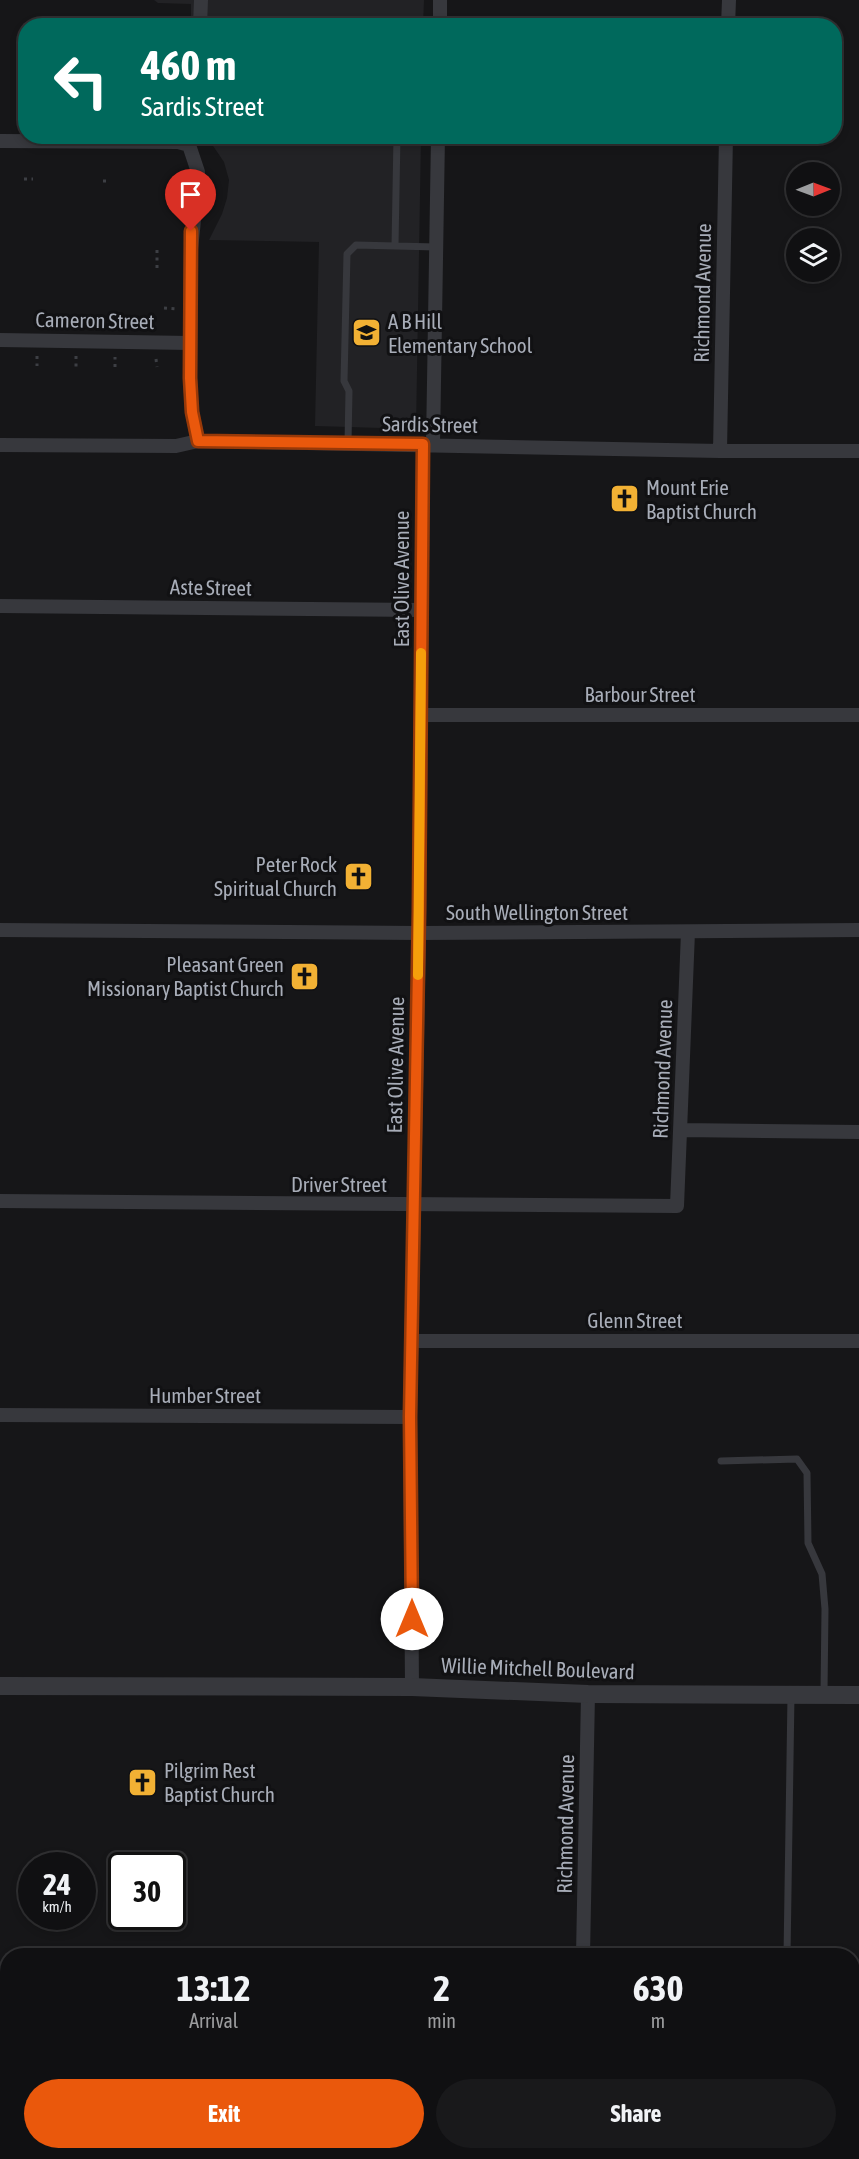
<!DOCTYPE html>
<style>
body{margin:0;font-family:"Asap Condensed",sans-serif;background:#19191b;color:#f1f3f6;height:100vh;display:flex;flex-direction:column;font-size:22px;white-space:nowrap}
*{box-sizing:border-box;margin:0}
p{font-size:20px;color:#9c9d9f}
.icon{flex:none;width:33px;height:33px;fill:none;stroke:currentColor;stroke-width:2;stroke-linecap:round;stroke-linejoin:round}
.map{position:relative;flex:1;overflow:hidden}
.drawer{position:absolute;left:0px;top:1948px;width:860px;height:212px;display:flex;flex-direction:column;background:#101012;border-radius:24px 24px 0 0;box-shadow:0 3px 9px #0003,0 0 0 2px #303032}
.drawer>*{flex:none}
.hud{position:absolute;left:18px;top:18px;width:824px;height:126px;border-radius:24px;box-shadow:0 3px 9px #0003,0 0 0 2px #303032;background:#00695c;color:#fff;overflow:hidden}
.needle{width:39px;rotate:89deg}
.fabs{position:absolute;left:786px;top:162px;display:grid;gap:12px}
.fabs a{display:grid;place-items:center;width:54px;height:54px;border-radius:50%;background:#101012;box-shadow:0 3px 9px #0003,0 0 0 2px #303032;font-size:30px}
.speed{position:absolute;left:18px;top:1852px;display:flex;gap:12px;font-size:30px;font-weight:700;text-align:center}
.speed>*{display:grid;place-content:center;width:78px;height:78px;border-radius:50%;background:#101012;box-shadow:0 3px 9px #0003,0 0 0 2px #303032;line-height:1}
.speed small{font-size:15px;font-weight:400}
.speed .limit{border:3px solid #111;border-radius:9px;background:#fff;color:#111}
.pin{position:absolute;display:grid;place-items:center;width:51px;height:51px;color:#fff;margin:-62px -26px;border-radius:50% 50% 50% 0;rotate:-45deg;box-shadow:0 0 6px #0007}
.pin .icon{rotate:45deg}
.me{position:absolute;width:66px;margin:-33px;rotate:0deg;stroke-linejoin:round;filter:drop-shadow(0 0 4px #0008)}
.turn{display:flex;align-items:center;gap:21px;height:126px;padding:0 24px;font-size:27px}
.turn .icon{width:78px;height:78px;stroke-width:2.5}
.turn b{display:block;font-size:42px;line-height:51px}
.eta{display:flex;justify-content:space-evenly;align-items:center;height:102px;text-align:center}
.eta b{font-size:36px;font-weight:700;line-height:42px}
.action{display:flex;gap:12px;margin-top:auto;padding:12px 24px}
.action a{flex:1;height:69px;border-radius:36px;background:#ea580c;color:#fff;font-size:24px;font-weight:700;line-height:69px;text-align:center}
.action a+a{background:#19191b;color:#f1f3f6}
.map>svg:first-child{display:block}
</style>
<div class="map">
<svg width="859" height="2159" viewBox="0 0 859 2159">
<rect width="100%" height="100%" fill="#161618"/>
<!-- built -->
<path fill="#222225" d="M 154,0 L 424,0 L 423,25 L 191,25 L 191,4 L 158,3 Z
M 207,137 L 421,137 L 416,429 L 315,426 L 319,242 L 209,240 L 222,214 L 227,198 L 229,180 L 224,162 Z
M 0,2045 L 7,2045 L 8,2152 L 152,2152 L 152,2159 L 0,2159 Z"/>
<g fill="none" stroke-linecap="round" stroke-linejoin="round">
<!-- path -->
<path stroke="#3d3f44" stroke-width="3" stroke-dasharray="3 4.5" stroke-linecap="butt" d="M 24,179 L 33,179
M 103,181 L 110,181
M 157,268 L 157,249
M 164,308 L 177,309
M 37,326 L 37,314
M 114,327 L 115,314
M 37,356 L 37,366
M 76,356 L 76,367
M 156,359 L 157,367
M 115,367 L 115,357"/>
<!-- service -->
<path stroke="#37383d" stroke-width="7" d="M 395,246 L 397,136
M 348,443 L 349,391 L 344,381 L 347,254 L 356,245 L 436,247
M 721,1461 L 797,1459 L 807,1473 L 808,1543 L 822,1574 L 825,1609 L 824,1692
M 787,1956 L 791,1695"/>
<!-- minor -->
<path stroke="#37383d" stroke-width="14" d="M 200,26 L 201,0
M 440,26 L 440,0
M 728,26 L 729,0
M 193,136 L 189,145 L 198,172 L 197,192 L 191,249 L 190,378 L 192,412 L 198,441
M 0,141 L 178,142 L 189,145
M 0,340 L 190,343
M 433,444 L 438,136
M 0,445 L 176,446 L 198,441 L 720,451 L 859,451
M 720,451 L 726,136
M 0,606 L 421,610
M 421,715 L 859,715
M 0,930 L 419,933 L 859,930
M 681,1130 L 859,1132
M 0,1201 L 677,1206 L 688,932
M 411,1341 L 859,1341
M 0,1415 L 410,1417
M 412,1687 L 410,1417 L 419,933 L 423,444
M 583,1956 L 588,1694
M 0,2023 L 8,2023
M 852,2059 L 859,2059
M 580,2159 L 580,2152"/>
<!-- tertiary -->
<path stroke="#37383d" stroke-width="18" d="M 0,1686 L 412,1687 L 588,1694 L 859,1695"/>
</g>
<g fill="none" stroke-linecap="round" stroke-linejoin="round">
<defs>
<path id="route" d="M 191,231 L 190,378 L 192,412 L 198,441 L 423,444 L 419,911 L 410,1417 L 412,1619"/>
</defs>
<!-- route casing -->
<use href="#route" stroke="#983908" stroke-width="15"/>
<!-- route -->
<use href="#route" stroke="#ea580c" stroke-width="10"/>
<!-- slow -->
<path stroke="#f59e0b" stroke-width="10" d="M 418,975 L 421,653"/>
</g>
<!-- icons -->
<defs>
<symbol id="school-square" viewBox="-11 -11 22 22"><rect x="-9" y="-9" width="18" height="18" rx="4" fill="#f2b134" stroke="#111113"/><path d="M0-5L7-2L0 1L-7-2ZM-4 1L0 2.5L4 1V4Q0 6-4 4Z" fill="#111"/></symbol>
<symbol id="church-square" viewBox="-11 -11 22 22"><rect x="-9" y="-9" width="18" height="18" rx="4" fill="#f2b134" stroke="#111113"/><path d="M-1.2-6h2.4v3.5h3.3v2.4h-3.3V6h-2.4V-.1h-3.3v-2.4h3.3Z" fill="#111"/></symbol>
</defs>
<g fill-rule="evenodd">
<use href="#school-square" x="350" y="316" width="33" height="33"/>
<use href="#church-square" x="608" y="482" width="33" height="33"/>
<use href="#church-square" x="342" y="860" width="33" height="33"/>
<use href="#church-square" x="288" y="960" width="33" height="33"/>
<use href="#church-square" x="126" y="1766" width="33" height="33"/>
</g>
<g text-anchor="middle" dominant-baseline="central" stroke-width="6" stroke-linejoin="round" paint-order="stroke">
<!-- street labels -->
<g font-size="21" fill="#a8adb8" stroke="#111113">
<text transform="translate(702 293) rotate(-89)">Richmond Avenue</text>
<text transform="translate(95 320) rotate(1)">Cameron Street</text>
<text transform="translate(430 424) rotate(1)">Sardis Street</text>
<text transform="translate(401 579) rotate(-90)">East Olive Avenue</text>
<text transform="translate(211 587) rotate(1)">Aste Street</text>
<text x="640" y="694">Barbour Street</text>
<text x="537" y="912">South Wellington Street</text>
<text transform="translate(395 1065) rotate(-89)">East Olive Avenue</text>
<text transform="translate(662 1069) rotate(-88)">Richmond Avenue</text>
<text x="339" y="1184">Driver Street</text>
<text x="635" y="1320">Glenn Street</text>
<text x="205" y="1395">Humber Street</text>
<text transform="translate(538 1668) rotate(2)">Willie Mitchell Boulevard</text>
<text transform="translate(565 1824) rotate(-89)">Richmond Avenue</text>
</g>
<!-- poi labels -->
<g font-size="21" fill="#a8adb8" stroke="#111113" text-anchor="start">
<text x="388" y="321">A B Hill<tspan x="388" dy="24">Elementary School</tspan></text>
<text x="646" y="487">Mount Erie<tspan x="646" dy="24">Baptist Church</tspan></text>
<text x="337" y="864" text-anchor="end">Peter Rock<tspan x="337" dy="24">Spiritual Church</tspan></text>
<text x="284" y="964" text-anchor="end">Pleasant Green<tspan x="284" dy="24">Missionary Baptist Church</tspan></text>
<text x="164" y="1770">Pilgrim Rest<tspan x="164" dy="24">Baptist Church</tspan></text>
</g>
</g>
</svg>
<div class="fabs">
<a><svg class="needle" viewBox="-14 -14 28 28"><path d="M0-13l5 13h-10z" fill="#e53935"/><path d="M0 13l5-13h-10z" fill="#9c9d9f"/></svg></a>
<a><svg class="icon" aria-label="layers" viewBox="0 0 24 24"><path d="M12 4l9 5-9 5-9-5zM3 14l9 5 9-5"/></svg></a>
</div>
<div class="speed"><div>24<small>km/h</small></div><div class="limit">30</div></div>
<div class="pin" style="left:191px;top:231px;background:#d93025"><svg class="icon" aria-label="arrive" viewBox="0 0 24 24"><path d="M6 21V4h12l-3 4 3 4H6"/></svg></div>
<svg class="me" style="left:412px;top:1619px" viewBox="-20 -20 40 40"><circle r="19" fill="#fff"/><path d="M0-13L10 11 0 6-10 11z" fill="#ea580c"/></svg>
<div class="hud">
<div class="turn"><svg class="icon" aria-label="left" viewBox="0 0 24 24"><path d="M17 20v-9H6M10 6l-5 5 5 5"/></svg><div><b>460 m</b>Sardis Street</div></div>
</div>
<section class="drawer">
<div class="eta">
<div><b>13:12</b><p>Arrival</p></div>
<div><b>2</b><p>min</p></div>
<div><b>630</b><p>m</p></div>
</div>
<div class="action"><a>Exit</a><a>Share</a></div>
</section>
</div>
